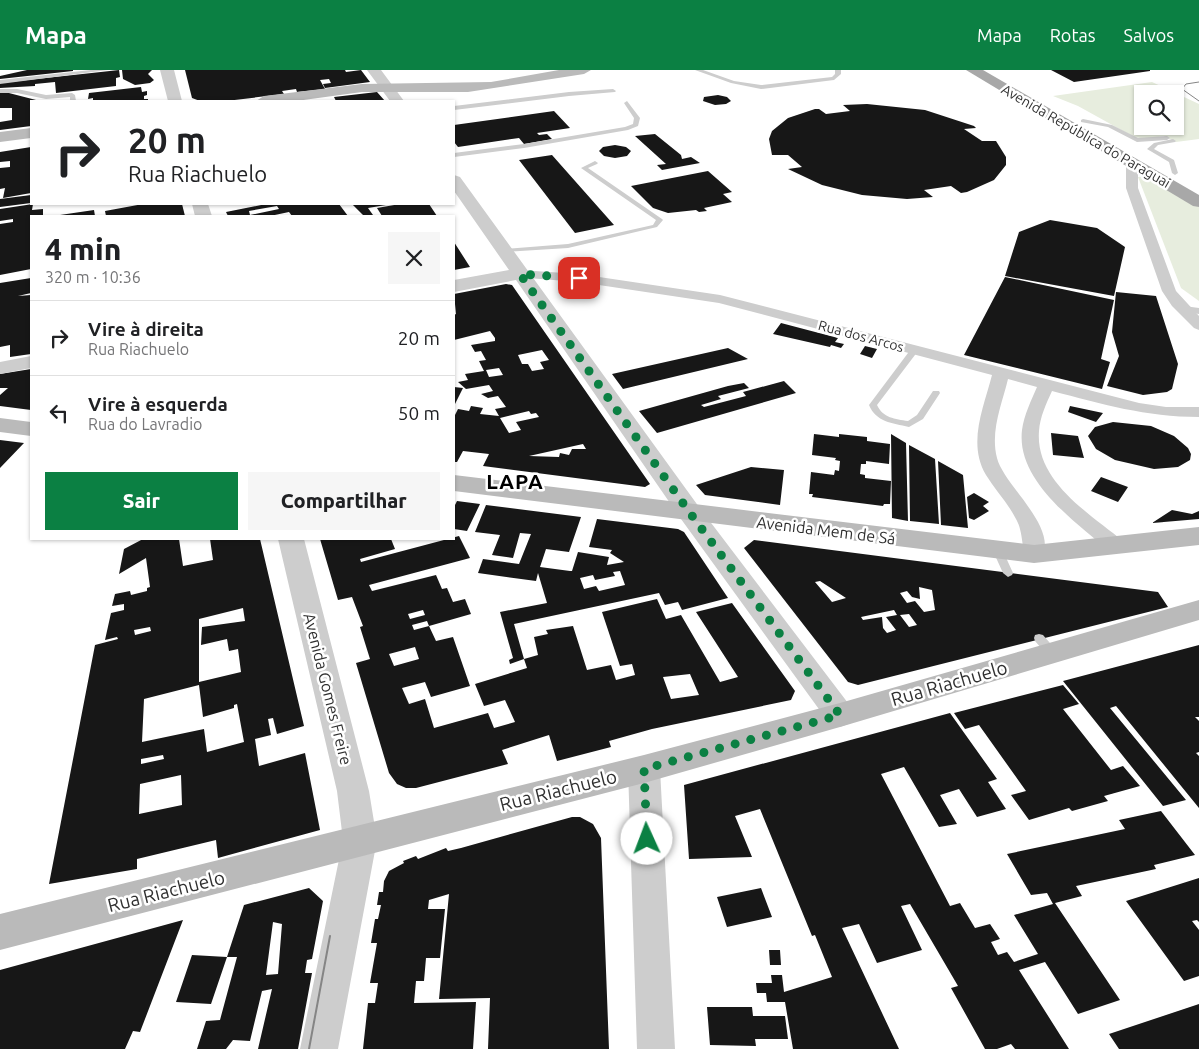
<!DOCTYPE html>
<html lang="pt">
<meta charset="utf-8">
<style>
body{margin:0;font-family:Ubuntu,sans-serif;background:#f6f6f6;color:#202124;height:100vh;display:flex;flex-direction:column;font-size:19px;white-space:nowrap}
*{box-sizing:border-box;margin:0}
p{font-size:16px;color:#757577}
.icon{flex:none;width:28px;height:28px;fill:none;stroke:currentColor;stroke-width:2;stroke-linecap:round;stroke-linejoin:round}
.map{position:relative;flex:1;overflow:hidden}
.drawer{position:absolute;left:30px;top:145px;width:425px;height:325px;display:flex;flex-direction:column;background:#fff;border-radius:0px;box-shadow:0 1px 4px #0004}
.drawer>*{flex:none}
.top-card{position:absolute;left:30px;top:30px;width:425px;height:105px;border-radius:0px;box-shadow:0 1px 4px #0004;background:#fff;color:#202124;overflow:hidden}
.fabs{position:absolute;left:1134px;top:15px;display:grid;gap:10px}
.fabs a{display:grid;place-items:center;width:50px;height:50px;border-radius:0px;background:#fff;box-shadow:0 1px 4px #0004;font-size:25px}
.pin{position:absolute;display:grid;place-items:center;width:42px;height:42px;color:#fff;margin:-21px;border-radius:10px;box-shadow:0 2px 8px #0006}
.me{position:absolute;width:55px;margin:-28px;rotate:358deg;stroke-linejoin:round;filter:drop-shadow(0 0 4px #0008)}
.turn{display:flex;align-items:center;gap:18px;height:105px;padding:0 15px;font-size:22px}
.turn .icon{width:65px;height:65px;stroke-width:2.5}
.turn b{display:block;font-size:35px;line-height:42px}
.round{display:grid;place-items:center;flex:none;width:52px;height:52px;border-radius:0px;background:#f6f6f6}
.head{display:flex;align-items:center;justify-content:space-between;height:85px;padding:0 15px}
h1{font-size:30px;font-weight:800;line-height:38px}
.primary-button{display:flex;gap:10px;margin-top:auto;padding:10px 15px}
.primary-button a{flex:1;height:58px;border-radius:0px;background:#0b8043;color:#fff;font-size:20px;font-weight:800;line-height:58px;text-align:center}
.primary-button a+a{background:#f6f6f6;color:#202124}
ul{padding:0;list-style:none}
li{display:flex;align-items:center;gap:15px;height:75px;padding:0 15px;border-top:1px solid #e0e0e0}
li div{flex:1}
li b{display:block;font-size:19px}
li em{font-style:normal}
header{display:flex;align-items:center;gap:30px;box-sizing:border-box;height:70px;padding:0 25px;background:#0b8043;color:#fff}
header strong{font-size:24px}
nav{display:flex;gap:28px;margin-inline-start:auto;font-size:18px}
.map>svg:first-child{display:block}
</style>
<header>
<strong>Mapa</strong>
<nav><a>Mapa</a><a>Rotas</a><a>Salvos</a></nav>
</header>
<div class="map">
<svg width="1199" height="979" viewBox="0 0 1199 979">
<rect width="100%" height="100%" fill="#fff"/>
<!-- green -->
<path fill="#e7edde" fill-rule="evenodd" d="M 1152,12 L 1199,34 L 1199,69 L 1176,72 L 1164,66 L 1146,69 L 1134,67 L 1078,36 L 1053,26 ZM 1142,24 L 1175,24 L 1175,56 L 1142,56 Z
M 1147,106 L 1199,137 L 1199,231 L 1181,218 L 1138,107 Z"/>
<!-- building -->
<path fill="#171717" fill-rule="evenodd" d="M 27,0 L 73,0 L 73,1 L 0,9 L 0,6 Z
M 119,0 L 120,7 L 116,8 L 116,16 L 56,23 L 55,12 L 35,14 L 35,16 L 0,18 L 0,13 Z
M 122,0 L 152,0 L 148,4 L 154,10 L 150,13 L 135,15 L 123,9 Z
M 185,0 L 345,0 L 346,2 L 361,0 L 370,12 L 325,18 L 323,14 L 331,13 L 329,9 L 320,10 L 325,19 L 297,22 L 296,19 L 282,21 L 284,24 L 226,31 L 200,31 L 192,28 Z
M 1051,0 L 1150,0 L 1150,1 L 1074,12 Z
M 141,17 L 142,22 L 147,21 L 147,25 L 144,26 L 144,29 L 148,29 L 148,31 L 93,31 L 93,28 L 88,29 L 89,23 Z
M 5,22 L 36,30 L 31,31 L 31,56 L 0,60 L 0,52 L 12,50 L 12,38 L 0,38 L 0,23 Z
M 377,22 L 385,31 L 336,31 L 334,27 Z
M 718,25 L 727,27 L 731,31 L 726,34 L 715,35 L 703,31 L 704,27 Z
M 867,34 L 925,40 L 974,56 L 976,58 L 964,59 L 982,71 L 996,71 L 1006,87 L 1006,95 L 994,110 L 967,122 L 961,123 L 951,116 L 924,120 L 933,127 L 907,129 L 862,125 L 822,115 L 788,99 L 802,97 L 788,85 L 772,85 L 769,69 L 772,61 L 788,48 L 815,39 L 819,39 L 826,44 L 850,41 L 843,35 Z
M 554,41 L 570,58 L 537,63 L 539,65 L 547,64 L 552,69 L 524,74 L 519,68 L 458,77 L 454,72 L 454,55 Z
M 655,64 L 681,85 L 682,89 L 691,87 L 700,93 L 662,100 L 657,95 L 666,94 L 635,66 Z
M 615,75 L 626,77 L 631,81 L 627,86 L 615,88 L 604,86 L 599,81 L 603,77 Z
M 31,77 L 31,123 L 3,128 L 5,118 L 0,119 L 0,98 L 10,97 L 10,91 L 0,92 L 0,82 Z
M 552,85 L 614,155 L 575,163 L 519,90 Z
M 708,101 L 732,122 L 723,124 L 732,132 L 704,138 L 707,141 L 699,142 L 696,140 L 668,143 L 653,138 L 631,116 Z
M 31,125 L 31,133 L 0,137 L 0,129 Z
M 33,134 L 32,140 L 43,139 L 43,146 L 31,146 L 31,199 L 0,205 L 0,154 L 13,152 L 13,149 L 0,151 L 0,139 Z
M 143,134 L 182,134 L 185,146 L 106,146 L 105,141 Z
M 266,134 L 339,134 L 348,146 L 292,146 L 289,142 L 270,146 L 228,146 L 226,142 ZM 277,136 L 279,139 L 250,145 L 249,141 Z
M 352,134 L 386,134 L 386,135 L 368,138 L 373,145 L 364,146 Z
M 400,134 L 429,134 L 437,146 L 382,146 L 377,138 Z
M 94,140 L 95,146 L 60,146 L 60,145 Z
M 1050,150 L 1097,158 L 1125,177 L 1114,226 L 1005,206 L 1019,162 Z
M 454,172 L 470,197 L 454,200 Z
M 1005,207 L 1114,230 L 1101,289 L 1110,292 L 1102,319 L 964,285 Z
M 31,208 L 31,223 L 18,226 L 31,225 L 31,284 L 10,287 L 10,275 L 0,277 L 0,213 Z
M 506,214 L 512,215 L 650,414 L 645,417 L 483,396 L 489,384 L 463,381 L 457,392 L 454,392 L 454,347 L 458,339 L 469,341 L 471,336 L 483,338 L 480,344 L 499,346 L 495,339 L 506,337 L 498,326 L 488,328 L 481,324 L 493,321 L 489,315 L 466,319 L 458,312 L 468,310 L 465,304 L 484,301 L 479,291 L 486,290 L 481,281 L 475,282 L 471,275 L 495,271 L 495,268 L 490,261 L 454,270 L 454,245 L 456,244 L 454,224 ZM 542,280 L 549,290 L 540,292 L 544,299 L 532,301 L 528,294 L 522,294 L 518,285 ZM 499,298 L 503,305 L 489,307 L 486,300 ZM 529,341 L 531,344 L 536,343 L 539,347 L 516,352 L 521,360 L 509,363 L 500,348 ZM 583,374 L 586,379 L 572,379 L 569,385 L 560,383 L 559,387 L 529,386 Z
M 1116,222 L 1156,226 L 1178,294 L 1172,319 L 1167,322 L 1143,325 L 1107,316 L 1119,286 L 1112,262 Z
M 781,253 L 838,268 L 835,272 L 844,274 L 841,278 L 831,275 L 830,277 L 773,264 Z
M 865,276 L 877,279 L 872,288 L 860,284 Z
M 728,278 L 748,289 L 623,319 L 612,304 Z
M 31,299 L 31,340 L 0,336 L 0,325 L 8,318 L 0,318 L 0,304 Z
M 784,311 L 796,323 L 657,363 L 639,341 L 728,316 L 744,313 L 749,318 L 718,326 L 721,329 L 701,335 L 704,337 L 746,326 L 743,322 Z
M 454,317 L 463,318 L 454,336 Z
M 1070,336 L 1103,343 L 1096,352 L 1068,342 Z
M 1113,352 L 1151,356 L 1174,366 L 1188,378 L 1191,384 L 1190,390 L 1178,397 L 1154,399 L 1115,390 L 1096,379 L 1088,366 L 1095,357 Z
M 1051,363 L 1078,366 L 1084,388 L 1053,385 Z
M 814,364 L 839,367 L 839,364 L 867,367 L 867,371 L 890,374 L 889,394 L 866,391 L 866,394 L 861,394 L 860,404 L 865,405 L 865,408 L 891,411 L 890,434 L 884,434 L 883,436 L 812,427 L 813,424 L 809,424 L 811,402 L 834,405 L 835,400 L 839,401 L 840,391 L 835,390 L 836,388 L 812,385 Z
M 891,364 L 906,373 L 908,451 L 892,448 Z
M 0,370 L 24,373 L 0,398 Z
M 909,375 L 935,389 L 939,454 L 910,451 Z
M 938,391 L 963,405 L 968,458 L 941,455 Z
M 751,397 L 784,400 L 780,435 L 705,425 L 696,415 Z
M 1101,407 L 1128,417 L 1118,432 L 1091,421 Z
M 974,423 L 989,432 L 983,436 L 989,441 L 974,450 L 969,448 L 967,427 Z
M 457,431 L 480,434 L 467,461 L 454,459 L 454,437 Z
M 486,435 L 581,447 L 569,482 L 546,479 L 540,497 L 570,501 L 572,501 L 578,482 L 609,487 L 607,495 L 624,492 L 610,483 L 612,480 L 589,477 L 597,449 L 678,459 L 684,462 L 728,528 L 682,540 L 678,532 L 665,535 L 659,523 L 514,554 L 524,589 L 538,585 L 534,567 L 548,564 L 546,560 L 573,556 L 587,600 L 611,595 L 616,610 L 635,605 L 632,594 L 620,596 L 602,542 L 657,529 L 666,549 L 681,545 L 720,612 L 738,607 L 696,542 L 732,533 L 795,621 L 791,630 L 652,659 L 609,671 L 611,677 L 557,691 L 549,665 L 502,680 L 508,694 L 416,718 L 406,718 L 397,714 L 389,703 L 356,593 L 370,589 L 360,557 L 363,556 L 352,527 L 338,530 L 320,469 L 391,469 L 395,479 L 360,489 L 361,492 L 459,466 L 470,488 L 369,515 L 372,521 L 436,505 L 442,519 L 447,518 L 453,532 L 465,529 L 471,544 L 429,556 L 427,551 L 412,555 L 414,560 L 429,556 L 436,571 L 453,567 L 470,616 L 431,627 L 425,612 L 402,618 L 409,634 L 425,629 L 434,658 L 488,643 L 494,658 L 515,652 L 505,630 L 484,636 L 475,614 L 527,598 L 524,589 L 510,594 L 509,590 L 513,588 L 500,542 L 547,533 L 538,503 L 536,511 L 478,503 L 483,489 L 519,494 L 531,464 L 520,463 L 513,488 L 492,485 L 500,465 L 475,462 ZM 620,501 L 625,515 L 599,521 L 596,516 L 584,519 L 580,508 L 593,505 L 595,510 L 615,506 L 613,502 ZM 423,540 L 425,545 L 410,549 L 408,544 ZM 415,577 L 419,589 L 394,596 L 389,584 ZM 690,604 L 699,625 L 671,629 L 663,607 Z
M 1172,440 L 1192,444 L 1199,441 L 1199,449 L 1152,453 Z
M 143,469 L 179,469 L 183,496 L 213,490 L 210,469 L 260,469 L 304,656 L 277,664 L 273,648 L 268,649 L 271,665 L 255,669 L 259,696 L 305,683 L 320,760 L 218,788 L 216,770 L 137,789 L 137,799 L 49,814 L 95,575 L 118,569 L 117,567 L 105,570 L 111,543 L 124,540 L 124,534 L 112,536 L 115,524 L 130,521 L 131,525 L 147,521 L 147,518 L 150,517 L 146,488 L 119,504 L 124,479 ZM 243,538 L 245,551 L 202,557 L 201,575 L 227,569 L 229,581 L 238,579 L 241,602 L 199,612 L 199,549 ZM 150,557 L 151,561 L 135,565 L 134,560 ZM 199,615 L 203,647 L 234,638 L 234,635 L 237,634 L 244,672 L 207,682 L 204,659 L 142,672 L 144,629 ZM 163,685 L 164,689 L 141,694 L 141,689 ZM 181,705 L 182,735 L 139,744 L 140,714 Z
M 754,470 L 1158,522 L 1168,537 L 858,615 L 848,612 L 744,478 ZM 820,511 L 846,528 L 832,532 L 815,512 ZM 919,517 L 932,520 L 935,540 L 924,542 L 915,531 L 907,533 L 900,523 L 907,521 L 912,527 L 920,529 ZM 894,540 L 897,545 L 886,547 L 896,560 L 887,563 L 883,558 L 882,547 L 863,550 L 861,547 ZM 909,544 L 917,555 L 909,557 L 900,545 Z
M 1199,575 L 1199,647 L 1195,647 L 1199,651 L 1199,682 L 1196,683 L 1199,686 L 1199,738 L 1116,636 L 1110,638 L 1186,730 L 1163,736 L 1063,611 Z
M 1063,615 L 1079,634 L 1063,639 L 1111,700 L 1123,696 L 1140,716 L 1104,726 L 1108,731 L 1072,741 L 1069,738 L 1029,750 L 1011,725 L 1026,721 L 979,655 L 965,659 L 954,643 Z
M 950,643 L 997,709 L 988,712 L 1006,739 L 977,747 L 959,719 L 940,725 L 957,754 L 939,757 L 904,697 L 881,704 L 950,836 L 960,833 L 975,858 L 990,854 L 1000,869 L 991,872 L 998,885 L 1007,882 L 1014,892 L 1038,884 L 1014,845 L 1053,834 L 1047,823 L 1031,825 L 1007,784 L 1125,759 L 1119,750 L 1161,741 L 1195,785 L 1154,795 L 1156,799 L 1076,816 L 1082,826 L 1055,833 L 1120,930 L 1078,944 L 1045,892 L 1019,900 L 1069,979 L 1015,979 L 1011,974 L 997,979 L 985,979 L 951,918 L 958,916 L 910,834 L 901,836 L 922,880 L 877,893 L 859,854 L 842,858 L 899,979 L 793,979 L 785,932 L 767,932 L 766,923 L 757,923 L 756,913 L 772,913 L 771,905 L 782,905 L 784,922 L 832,907 L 815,865 L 812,866 L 760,739 L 735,746 L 752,787 L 689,789 L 684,715 Z
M 572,747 L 580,747 L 593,754 L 601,768 L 609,979 L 488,979 L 490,928 L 439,929 L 449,824 L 429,830 L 428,839 L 445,839 L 440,888 L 426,888 L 424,911 L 416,911 L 414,933 L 476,932 L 473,979 L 363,979 L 368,933 L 375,933 L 378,913 L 370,913 L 377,873 L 371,873 L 375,849 L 378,849 L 381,835 L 377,835 L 379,822 L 383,822 L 384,811 L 389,801 L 404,793 L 403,791 L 416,786 L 418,789 L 446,778 L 448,781 L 461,778 Z
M 1199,808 L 1199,852 L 1197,850 L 1192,851 L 1199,860 L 1199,906 L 1184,911 L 1126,831 Z
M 309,818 L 323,831 L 312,889 L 307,890 L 305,903 L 312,903 L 298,979 L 258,979 L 272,919 L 262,921 L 250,971 L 233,970 L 226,979 L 197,979 L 206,951 L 220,950 L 237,887 L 227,887 L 244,835 ZM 273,852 L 282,854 L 278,904 L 266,905 Z
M 761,818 L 772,847 L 727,857 L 717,827 Z
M 183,850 L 140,962 L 133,961 L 125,979 L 0,979 L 0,900 Z
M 769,880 L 780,880 L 781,895 L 770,895 Z
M 192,885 L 227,887 L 211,934 L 176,932 Z
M 1199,934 L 1199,979 L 1119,979 L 1109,964 Z
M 707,937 L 752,937 L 753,946 L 785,946 L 788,969 L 755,969 L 756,976 L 710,975 Z"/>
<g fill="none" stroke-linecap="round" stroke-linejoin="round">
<!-- service -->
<path fill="#cdcdcd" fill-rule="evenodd" d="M 91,0 L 108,0 L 0,14 L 0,10 Z
M 695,0 L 703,0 L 734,11 L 761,15 L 832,7 L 835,4 L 835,0 L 841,0 L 841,4 L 834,10 L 761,19 L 731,13 Z
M 0,19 L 17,19 L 46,25 L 72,23 L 75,25 L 76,31 L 70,31 L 70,27 L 46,29 L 17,23 L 0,23 Z
M 613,19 L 616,21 L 615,22 L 569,26 L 454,40 L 454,36 L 569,22 Z
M 627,31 L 640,48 L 638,56 L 628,60 L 524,78 L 454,87 L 454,83 L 524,74 L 625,57 L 633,54 L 634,48 L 624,33 Z
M 1083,49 L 1112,55 L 1138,68 L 1167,66 L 1170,68 L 1167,70 L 1137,72 L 1108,57 L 1081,52 L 1081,50 Z
M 1173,69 L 1176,71 L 1175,72 L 1158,75 L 1154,79 L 1174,90 L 1178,103 L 1175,105 L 1172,103 L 1169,92 L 1147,79 L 1154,73 Z
M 595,91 L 598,93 L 597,94 L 588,98 L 662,149 L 663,150 L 657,157 L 568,178 L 502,182 L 501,181 L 504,179 L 568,174 L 653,155 L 656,150 L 581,98 Z
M 911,279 L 917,279 L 918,281 L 877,335 C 883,348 895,349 908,351 L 917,345 L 933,321 L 939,321 L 940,323 L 923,349 L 909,357 C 892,353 876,352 869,335 Z
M 998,478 L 1003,481 L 1013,503 L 1012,505 L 1008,507 L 1003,503 L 993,481 Z
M 1039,564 L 1043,565 L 1056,580 L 1057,583 L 1056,586 L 1048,586 L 1035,571 L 1034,568 L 1035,565 Z"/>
<!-- pedestrian -->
<path fill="#cdcdcd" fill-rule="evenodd" d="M 1184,236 L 1199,238 L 1199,244 L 1180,241 L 1180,237 Z"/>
<!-- minor -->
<path fill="#cdcdcd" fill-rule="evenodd" d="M 1132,88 L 1138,92 L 1138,118 L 1176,221 L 1199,246 L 1199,260 L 1194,258 L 1172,236 L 1162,221 L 1126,118 L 1126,92 Z
M 520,200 L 579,204 L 720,225 L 1139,333 L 1166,337 L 1199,337 L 1199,347 C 1146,347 1102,334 1052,321 C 1046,334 1040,347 1039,361 C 1035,411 1090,444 1123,471 L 1126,476 L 1123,481 L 1116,483 L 1109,481 C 1076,452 1016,411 1022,360 C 1024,345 1031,331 1037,317 L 1008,309 C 1002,334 990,361 997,388 C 1004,416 1060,458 1041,489 L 1034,491 L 1027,489 C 1021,480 1024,463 1016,449 C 1008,433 995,420 986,405 C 967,373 984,337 992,305 L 719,233 L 579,212 L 515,207 L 513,204 L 515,201 Z"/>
<!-- tertiary -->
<path fill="#cdcdcd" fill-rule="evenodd" d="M 160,0 L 174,0 L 182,31 L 168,31 Z
M 367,0 L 381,0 L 404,31 L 390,31 Z
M 454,105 L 460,107 L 699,437 L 851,637 L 855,645 L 851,653 L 840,657 L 829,653 L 681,449 L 516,210 L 454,222 L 454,210 L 509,200 L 454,121 Z
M 192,134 L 208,134 L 212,146 L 195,146 Z
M 31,286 L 31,298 L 0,304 L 0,292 Z
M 278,469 L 304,469 L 369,721 L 377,770 L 338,979 L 300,979 L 343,770 L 337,721 Z
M 644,686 L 655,690 L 660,699 L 675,979 L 637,979 L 628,699 L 633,690 Z"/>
<!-- secondary -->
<path fill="#bababa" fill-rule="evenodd" d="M 559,0 L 591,0 L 584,4 L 468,22 L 362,22 L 296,31 L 256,31 L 264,26 L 362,14 L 491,12 Z
M 31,58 L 31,68 L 0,72 L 0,62 Z
M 0,348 L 31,352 L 31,366 L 0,362 Z
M 454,405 L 1034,475 L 1199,457 L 1199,475 L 1034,493 L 454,421 Z
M 1199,530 L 1199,550 L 840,657 L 644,713 L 0,880 L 0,844 L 644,685 L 840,633 Z"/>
<!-- primary -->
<path fill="#a8a8a8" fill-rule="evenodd" d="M 966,0 L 983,0 L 1199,125 L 1199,137 L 1193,136 Z"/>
<!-- tram-far1 -->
<path stroke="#858585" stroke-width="1" d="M 1199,12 L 1186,14 L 1182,19 L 1199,31"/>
<!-- tram -->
<path stroke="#858585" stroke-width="2" d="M 309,979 L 330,866"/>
</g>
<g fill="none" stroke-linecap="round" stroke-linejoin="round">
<!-- route -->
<path stroke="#0b8043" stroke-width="9" stroke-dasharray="0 16.2" d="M 579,208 L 520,204 L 690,443 L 840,645 L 644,699 L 647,769"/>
</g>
<g text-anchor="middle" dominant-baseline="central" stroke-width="5" stroke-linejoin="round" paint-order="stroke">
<!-- far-street labels -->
<g font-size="14" fill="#303030" stroke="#fff">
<text transform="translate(1086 66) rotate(30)">Avenida República do Paraguai</text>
<text transform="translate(861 266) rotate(15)">Rua dos Arcos</text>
</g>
<!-- street labels -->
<g font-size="16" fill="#303030" stroke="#fff">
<text transform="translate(826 460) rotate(7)">Avenida Mem de Sá</text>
<text transform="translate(328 619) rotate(76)">Avenida Gomes Freire</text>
</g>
<!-- near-street labels -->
<g font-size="19" fill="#303030" stroke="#fff">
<text transform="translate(949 613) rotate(-16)">Rua Riachuelo</text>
<text transform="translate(558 720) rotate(-14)">Rua Riachuelo</text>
<text transform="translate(166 821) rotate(-14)">Rua Riachuelo</text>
</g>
<!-- district labels -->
<g font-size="21" font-weight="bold" letter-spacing="1" fill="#000" stroke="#fff">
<text x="515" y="411">LAPA</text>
</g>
</g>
</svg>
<div class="fabs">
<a><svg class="icon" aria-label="search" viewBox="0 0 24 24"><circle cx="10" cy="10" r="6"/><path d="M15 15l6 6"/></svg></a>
</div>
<div class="pin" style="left:579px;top:208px;background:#d93025"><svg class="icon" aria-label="arrive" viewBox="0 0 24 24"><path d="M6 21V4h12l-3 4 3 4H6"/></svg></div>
<svg class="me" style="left:647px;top:769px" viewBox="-20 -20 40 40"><circle r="19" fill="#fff"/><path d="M0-13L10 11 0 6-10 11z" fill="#0b8043"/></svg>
<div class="top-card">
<div class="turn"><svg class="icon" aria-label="right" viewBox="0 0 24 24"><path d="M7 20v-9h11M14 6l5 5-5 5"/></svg><div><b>20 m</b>Rua Riachuelo</div></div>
</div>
<section class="drawer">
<div class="head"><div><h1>4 min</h1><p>320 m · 10:36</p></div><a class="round"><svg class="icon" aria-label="close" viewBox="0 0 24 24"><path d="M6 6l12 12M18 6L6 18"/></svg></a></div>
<ul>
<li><svg class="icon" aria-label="right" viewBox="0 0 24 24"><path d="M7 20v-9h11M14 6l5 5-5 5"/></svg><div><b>Vire à direita</b><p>Rua Riachuelo</p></div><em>20 m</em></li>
<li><svg class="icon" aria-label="left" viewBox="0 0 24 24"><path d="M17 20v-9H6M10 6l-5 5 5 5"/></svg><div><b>Vire à esquerda</b><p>Rua do Lavradio</p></div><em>50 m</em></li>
</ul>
<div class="primary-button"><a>Sair</a><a>Compartilhar</a></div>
</section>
</div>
